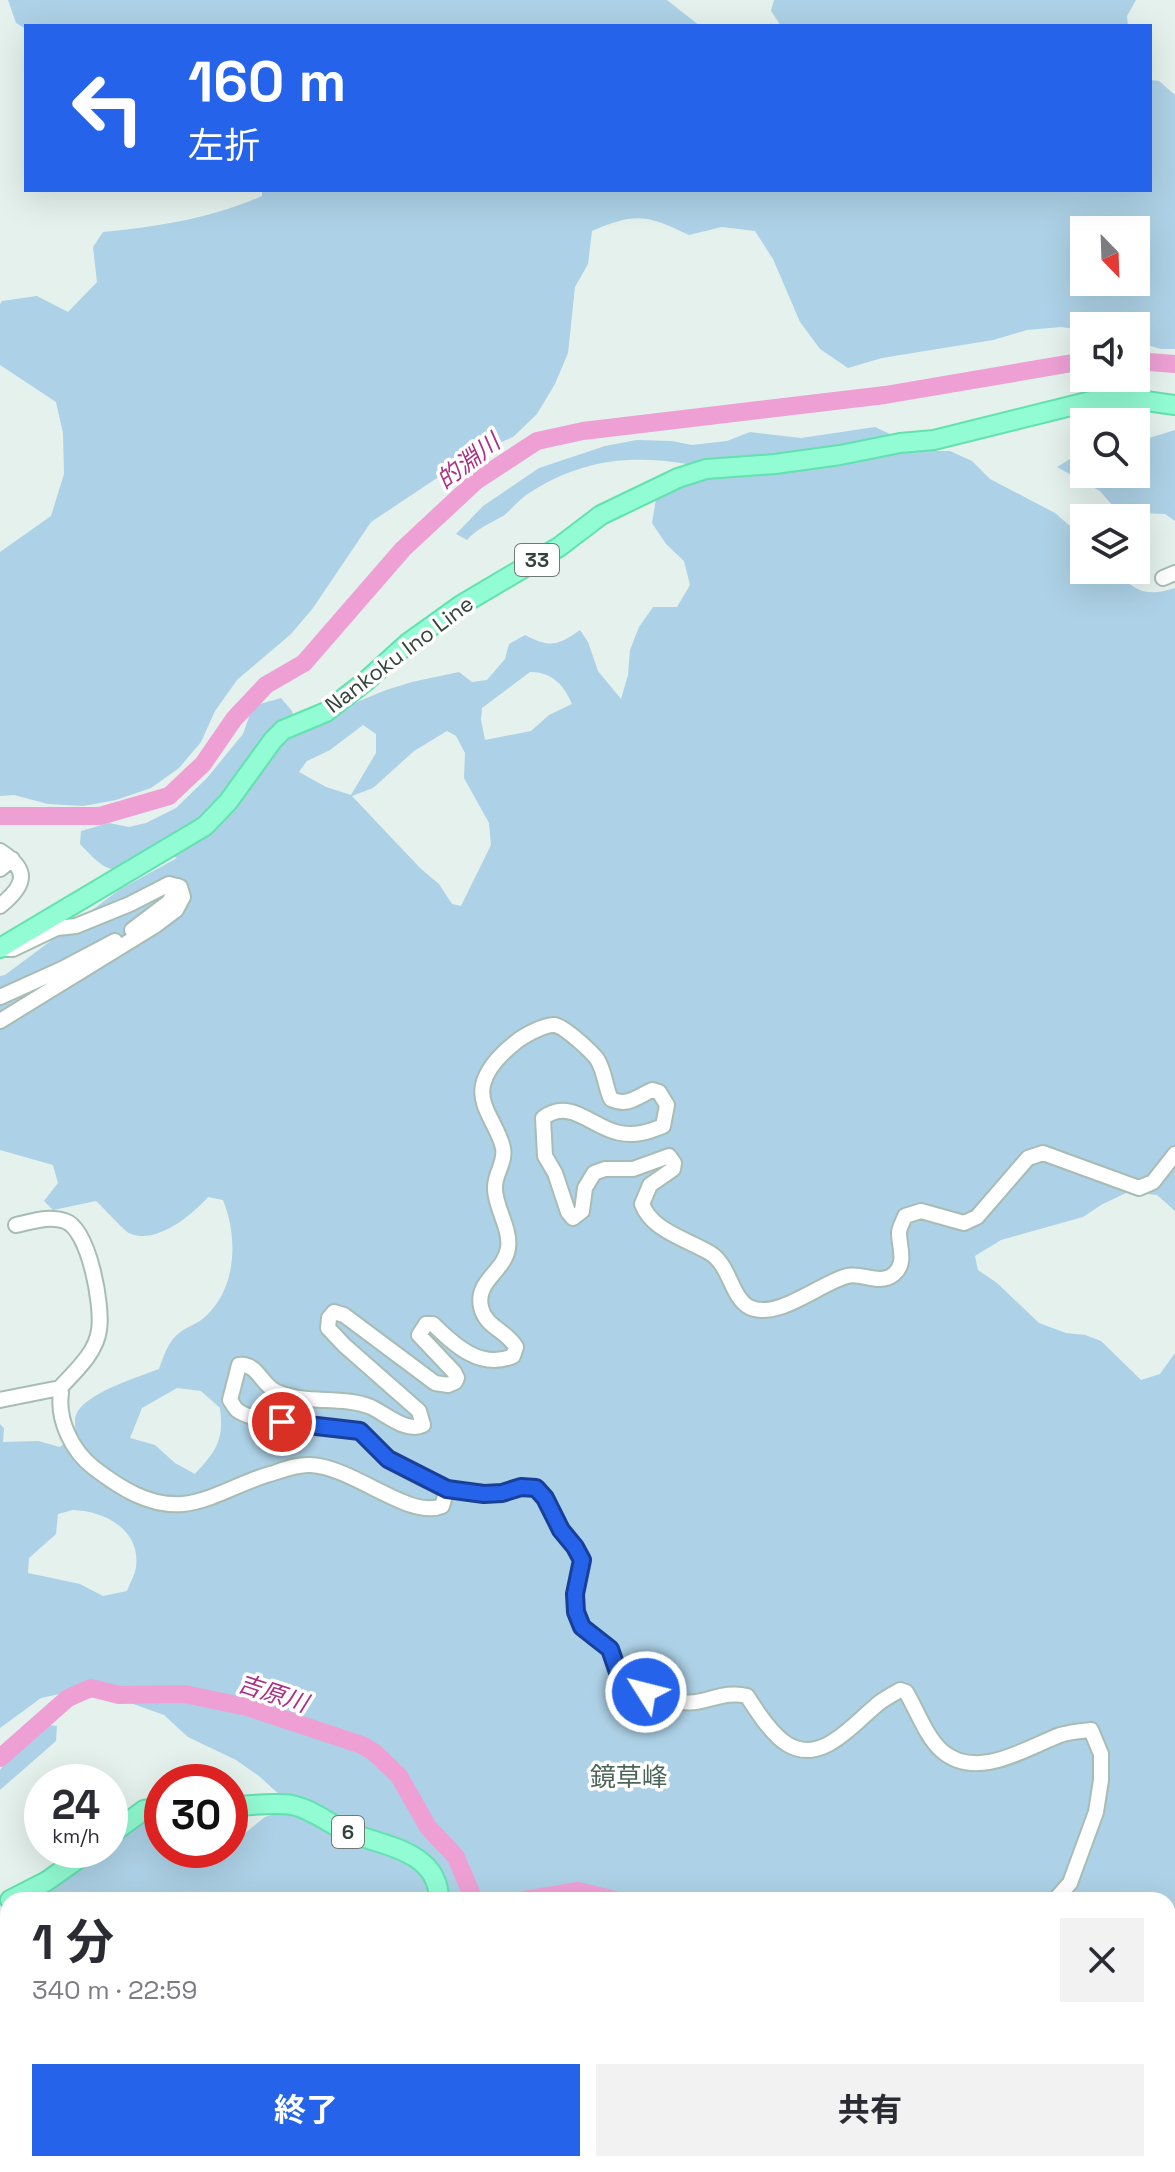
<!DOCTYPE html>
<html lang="ja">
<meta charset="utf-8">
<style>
body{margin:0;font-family:"Space Grotesk","Noto Sans JP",sans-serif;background:#f2f2f3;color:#2b2b33;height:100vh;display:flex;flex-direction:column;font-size:30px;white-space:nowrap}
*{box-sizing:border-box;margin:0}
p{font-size:26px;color:#7c7c81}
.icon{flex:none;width:44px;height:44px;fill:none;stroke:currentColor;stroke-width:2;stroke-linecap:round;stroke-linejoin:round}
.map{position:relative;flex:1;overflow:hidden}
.panel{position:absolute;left:0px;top:1892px;width:1176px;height:280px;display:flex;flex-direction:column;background:#fff;border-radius:24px 24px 0 0;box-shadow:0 8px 32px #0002}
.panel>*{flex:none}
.banner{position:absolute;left:24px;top:24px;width:1128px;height:168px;border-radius:0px;box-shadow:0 8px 32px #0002;background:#2563eb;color:#fff;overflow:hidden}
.needle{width:52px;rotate:157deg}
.fabs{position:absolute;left:1070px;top:216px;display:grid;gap:16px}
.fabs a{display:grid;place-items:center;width:80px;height:80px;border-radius:0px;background:#fff;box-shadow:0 8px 32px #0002;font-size:40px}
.speed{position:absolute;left:24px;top:1764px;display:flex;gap:16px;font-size:40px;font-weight:700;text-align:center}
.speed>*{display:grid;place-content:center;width:104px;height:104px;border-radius:50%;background:#fff;box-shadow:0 8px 32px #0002;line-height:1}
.speed small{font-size:20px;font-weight:400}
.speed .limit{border:12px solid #d22;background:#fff;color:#111}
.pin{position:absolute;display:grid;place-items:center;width:68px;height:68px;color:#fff;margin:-34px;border:4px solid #fff;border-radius:50%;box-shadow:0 2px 8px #0007}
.me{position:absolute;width:88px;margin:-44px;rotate:306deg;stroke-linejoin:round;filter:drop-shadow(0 0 6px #0008)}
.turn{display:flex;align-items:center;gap:28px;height:168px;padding:0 32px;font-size:36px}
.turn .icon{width:104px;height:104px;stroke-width:2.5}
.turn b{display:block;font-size:56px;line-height:68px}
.round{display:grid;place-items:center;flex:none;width:84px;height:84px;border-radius:0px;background:#f2f2f3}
.head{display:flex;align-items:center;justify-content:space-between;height:136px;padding:0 32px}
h1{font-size:48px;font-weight:700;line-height:60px}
.cta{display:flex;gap:16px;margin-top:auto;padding:16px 32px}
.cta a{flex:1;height:92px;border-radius:0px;background:#2563eb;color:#fff;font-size:32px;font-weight:700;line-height:92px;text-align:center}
.cta a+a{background:#f2f2f3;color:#2b2b33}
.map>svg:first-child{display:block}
</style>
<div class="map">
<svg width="1175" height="2172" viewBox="0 0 1175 2172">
<rect width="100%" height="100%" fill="#e4f1ec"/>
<!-- green -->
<path fill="#add1e6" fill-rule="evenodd" d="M 8,0 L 667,0 L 700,26 L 26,26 L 26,29 L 16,23 Z
M 774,0 L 1136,0 L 1127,16 L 1128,26 L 781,26 L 771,11 Z
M 1150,80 L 1159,81 L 1175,95 L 1175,349 L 1161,349 L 1136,342 L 1136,326 L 1084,326 L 1084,330 L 1061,327 L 1027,330 L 993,340 L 882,358 L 848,368 L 820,349 L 800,322 L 773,259 L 755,231 L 722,227 L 689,235 C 648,215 635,212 592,231 L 588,264 L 575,287 L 568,353 L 555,384 L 537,414 L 513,437 L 481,451 L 452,468 L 371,522 L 313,608 L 291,634 L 237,680 L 215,711 L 201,742 L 179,768 L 151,788 L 116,800 L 83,806 L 48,804 L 14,795 L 0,796 L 0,552 L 51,516 L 64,474 L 63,433 L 56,402 L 0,365 L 0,304 L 2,301 L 37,296 L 68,312 L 97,282 L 93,247 L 103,232 C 158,227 212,218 262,196 L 262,190 L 1150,190 ZM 1084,230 L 1136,230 L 1136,282 L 1084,282 Z
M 875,427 L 926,451 L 950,451 L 972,461 L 990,479 L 1055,513 L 1084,538 L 1084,570 L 1116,570 C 1134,592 1147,597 1175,588 L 1175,1211 L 1157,1195 L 1128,1192 L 1101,1205 L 1083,1217 L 1001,1240 L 975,1256 L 978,1270 L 997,1283 L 1039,1323 L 1066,1333 L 1085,1335 L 1101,1341 L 1141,1380 L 1160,1374 L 1175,1353 L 1175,2172 L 866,2172 L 861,2164 L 1168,2164 L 1168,1900 L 31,1900 L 81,1864 L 90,1850 L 110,1850 L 110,1826 L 159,1804 L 161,1828 L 159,1839 L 162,1842 L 162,1850 C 171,1850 174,1854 181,1856 C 198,1859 214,1850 230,1850 L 230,1845 L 265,1817 L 294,1808 L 259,1776 L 236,1760 L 188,1737 L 164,1715 L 122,1700 L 73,1691 L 41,1698 L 0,1728 L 0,1424 L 4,1428 L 3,1442 L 38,1441 L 60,1447 L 75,1434 C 76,1429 74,1419 76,1415 C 84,1393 139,1377 159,1369 C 165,1353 169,1338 185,1329 C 192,1325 200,1322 206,1316 C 237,1287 238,1237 223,1200 L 208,1197 C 192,1215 155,1246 129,1233 C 124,1231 103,1207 96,1201 L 53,1210 L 44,1201 L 58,1183 L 53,1165 L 0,1150 L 0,976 L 5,975 L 119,890 L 177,858 L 159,848 C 117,871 116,883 80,844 L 81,831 L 109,823 L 129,827 L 146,823 L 176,808 L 207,778 L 243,734 L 253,706 L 281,698 L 292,711 L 296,728 L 304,733 L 357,702 L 386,690 L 412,682 L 459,672 L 472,682 L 487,680 L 505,659 L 509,644 L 525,635 C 550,648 557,646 580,630 L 588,642 L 598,671 L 621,699 L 628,675 L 630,650 L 639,627 L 653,607 L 677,607 L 690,585 L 684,561 L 666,544 L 652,523 L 656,499 L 676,484 L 693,465 C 630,454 581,459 526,495 C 518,501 511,510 503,516 C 489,524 478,528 467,540 L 456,534 L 483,506 L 539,468 L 605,446 L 637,440 L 672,441 L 692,445 L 727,441 L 750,432 L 801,438 ZM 530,672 C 552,672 564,685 572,704 L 549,715 L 531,731 L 485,740 L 481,720 L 482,708 ZM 363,725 L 376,734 L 376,753 L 351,795 L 326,787 L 299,772 L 307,761 L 330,750 ZM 447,731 L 456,736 L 465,753 L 464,778 L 489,823 L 491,845 L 461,906 L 452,904 L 439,884 L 420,868 L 352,796 L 373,788 L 414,751 ZM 177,1388 L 201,1391 L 220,1408 C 224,1440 217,1450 195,1474 L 175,1463 L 155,1445 L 130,1438 L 142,1408 ZM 73,1510 C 105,1511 141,1530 136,1567 C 135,1575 130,1583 127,1591 L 103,1596 L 80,1584 L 28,1573 L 29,1558 L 56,1534 L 58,1514 Z
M 1175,430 L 1175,521 L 1165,514 L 1118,512 L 1100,491 L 1057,467 L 1070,459 L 1084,465 L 1084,474 L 1136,474 L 1136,442 Z
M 41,1724 L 57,1726 L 56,1741 L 0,1790 L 0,1770 L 26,1737 Z
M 8,1912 L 8,2164 L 596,2164 L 596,2172 L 0,2172 L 0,1914 Z"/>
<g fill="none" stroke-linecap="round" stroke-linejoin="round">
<!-- river -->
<path stroke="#eea0d5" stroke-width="18" d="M 1136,361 L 1175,364
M 0,816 L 100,816 L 169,796 L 203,764 L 234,719 L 266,685 L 304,663 L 403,549 L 476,481 L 537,441 L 583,431 L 885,395 L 1084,361
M 0,1758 L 68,1698 L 91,1688 L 119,1695 L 184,1694 L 247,1707 L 362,1745 L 375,1753 L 399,1776 L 428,1827 L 456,1857 L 474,1900
M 524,1900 L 578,1891 L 615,1900
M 724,2164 L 728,2172"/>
<defs>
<path id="minor" d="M 1163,578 L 1175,573
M 0,851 C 30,870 26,885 0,906
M 0,869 L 12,859
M 132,930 L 169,902 L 178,886
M 0,997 L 62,969 L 115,941
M 0,1021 L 156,925 L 176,910 L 183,897 L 180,887 L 169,884 L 130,904 L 76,926 L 57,928 L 13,949 L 4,949
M 16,1225 C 31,1222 49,1215 65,1221 C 89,1229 103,1306 99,1330 C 96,1354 73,1373 58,1390
M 0,1400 L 55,1389 L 61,1393 C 57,1420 72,1451 94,1468 C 119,1487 149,1507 183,1504 C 212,1501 241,1482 270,1474 C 283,1470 297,1464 311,1465 C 353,1467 410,1520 442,1506 L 447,1489
M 1055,1900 L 1070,1883 L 1096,1812 L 1101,1780 L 1101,1754 L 1091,1730 C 1081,1731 1070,1732 1060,1735 C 1026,1748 977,1781 942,1751 C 926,1737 917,1710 906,1692 L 900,1690 C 893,1694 885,1698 879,1703 C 855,1722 822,1766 787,1744 C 771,1734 757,1711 747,1696 C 728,1691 714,1699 696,1702 C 673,1705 643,1691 622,1684 L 610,1649 L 582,1627 L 576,1612 L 575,1594 L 582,1560 L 575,1547 L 561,1530 L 545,1498 L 536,1488 C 518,1487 503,1494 486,1494 C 443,1495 386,1464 360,1431 C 336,1429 253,1424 237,1410 C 235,1409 231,1401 230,1400 L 239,1365 C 258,1363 261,1385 277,1392 C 307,1405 341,1395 371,1407 C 386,1414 406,1433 423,1425 L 419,1411 L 344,1345 L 328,1328 L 329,1318 L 334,1312 L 344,1315 L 435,1383 L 448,1385 L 455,1382 L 457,1378 L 454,1372 L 419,1335 L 426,1324 L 433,1324 C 454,1345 481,1370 513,1356 L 516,1347 C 506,1330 485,1327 481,1307 C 475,1281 505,1271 508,1248 C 511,1229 495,1207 495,1189 C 494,1174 506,1163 503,1148 C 499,1127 478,1107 483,1085 C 487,1067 502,1053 516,1042 C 523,1036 545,1024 555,1025 C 565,1027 591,1051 597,1059 C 605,1071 605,1087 611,1099 C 627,1107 637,1097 652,1090 L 659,1092 L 667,1105 L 663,1126 C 648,1132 636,1136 620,1133 C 592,1128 571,1097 543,1118 L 545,1156 L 555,1173 L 568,1212 L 573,1218 L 582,1211 L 585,1188 L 594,1173 L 605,1169 L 633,1169 L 669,1156 L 674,1163 L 673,1169 L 650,1185 L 642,1204 C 652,1231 687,1239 710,1253 C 730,1265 731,1297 749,1307 C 777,1321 820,1283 847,1276 C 862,1272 880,1286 894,1274 C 907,1263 899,1247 899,1233 C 899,1228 903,1222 905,1216 L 921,1211 L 964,1223 L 977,1217 L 1028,1158 L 1043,1153 L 1139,1188 L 1153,1182 L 1175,1154
M 1168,2161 L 1175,2160"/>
<path id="major" d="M 0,948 L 205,826 L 228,802 L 273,740 L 283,730 L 326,712 L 366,681 L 408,643 L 461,605 L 559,547 L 601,515 L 678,478 L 706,469 L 775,464 L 840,455 L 900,443 L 934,440 L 1099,399 L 1132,399 L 1175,405
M 230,1806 C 250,1806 272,1802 292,1805 C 312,1809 329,1824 348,1832 C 382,1846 439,1850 439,1900
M 110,1835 L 144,1810 L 162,1806
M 10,1900 L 47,1881 L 91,1850
M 576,2164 L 578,2172"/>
</defs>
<!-- minor casing -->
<use href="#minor" stroke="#a7bdb3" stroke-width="18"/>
<!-- major casing -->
<use href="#major" stroke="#63e1af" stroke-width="22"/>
<!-- minor -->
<use href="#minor" stroke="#fff" stroke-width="14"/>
<!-- major -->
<use href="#major" stroke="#92fcd4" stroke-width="18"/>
</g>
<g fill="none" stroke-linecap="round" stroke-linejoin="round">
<defs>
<path id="route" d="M 282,1422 L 360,1431 L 388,1459 L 447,1489 L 484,1494 L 502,1493 L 521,1487 L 536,1488 L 545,1498 L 561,1530 L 575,1547 L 582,1560 L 575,1594 L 576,1612 L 582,1627 L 610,1649 L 622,1684 L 646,1692"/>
</defs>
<!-- route casing -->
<use href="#route" stroke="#184099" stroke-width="20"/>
<!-- route -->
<use href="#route" stroke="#2563eb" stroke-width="14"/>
</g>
<g text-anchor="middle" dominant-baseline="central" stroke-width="7" stroke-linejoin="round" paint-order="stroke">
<!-- shield labels -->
<g fill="#fff" stroke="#717b76" stroke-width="2">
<rect x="515" y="544" width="44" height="32" rx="6"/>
<rect x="332" y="1816" width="32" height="32" rx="6"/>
</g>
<g font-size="20" font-weight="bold" fill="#34433c">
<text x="537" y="560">33</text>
<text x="348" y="1832">6</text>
</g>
<!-- street labels -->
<g font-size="22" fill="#34433c" stroke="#fff">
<text transform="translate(399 654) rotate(-37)">Nankoku Ino Line</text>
</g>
<!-- water labels -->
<g font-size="24" font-style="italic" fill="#ac3083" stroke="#fff">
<text transform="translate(468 461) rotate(-38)">的淵川</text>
<text transform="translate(273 1693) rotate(18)">吉原川</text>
</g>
<!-- quarter labels -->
<g font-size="26" fill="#4b6659" stroke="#fff">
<text x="629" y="1777">鏡草峰</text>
</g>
</g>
</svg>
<div class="fabs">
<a><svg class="needle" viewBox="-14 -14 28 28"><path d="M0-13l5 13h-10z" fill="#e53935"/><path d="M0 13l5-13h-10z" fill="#7c7c81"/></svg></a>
<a><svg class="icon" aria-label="sound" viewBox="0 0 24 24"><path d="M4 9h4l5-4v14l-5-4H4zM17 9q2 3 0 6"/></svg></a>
<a><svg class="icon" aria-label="search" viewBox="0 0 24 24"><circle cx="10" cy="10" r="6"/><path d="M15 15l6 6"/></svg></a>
<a><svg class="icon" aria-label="layers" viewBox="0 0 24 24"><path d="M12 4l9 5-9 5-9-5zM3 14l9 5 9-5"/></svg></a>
</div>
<div class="speed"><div>24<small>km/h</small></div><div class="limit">30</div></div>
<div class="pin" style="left:282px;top:1422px;background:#d93025"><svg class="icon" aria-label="arrive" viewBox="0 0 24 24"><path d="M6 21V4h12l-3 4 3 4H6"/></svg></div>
<svg class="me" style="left:646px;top:1692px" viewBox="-20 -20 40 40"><circle r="17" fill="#2563eb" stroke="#fff" stroke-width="3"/><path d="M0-11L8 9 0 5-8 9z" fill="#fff"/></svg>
<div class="banner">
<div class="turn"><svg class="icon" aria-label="left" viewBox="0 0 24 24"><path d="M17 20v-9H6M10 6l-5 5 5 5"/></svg><div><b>160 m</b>左折</div></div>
</div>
<section class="panel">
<div class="head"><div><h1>1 分</h1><p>340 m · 22:59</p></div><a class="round"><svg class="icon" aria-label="close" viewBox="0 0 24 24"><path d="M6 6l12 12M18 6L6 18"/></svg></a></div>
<div class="cta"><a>終了</a><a>共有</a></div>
</section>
</div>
